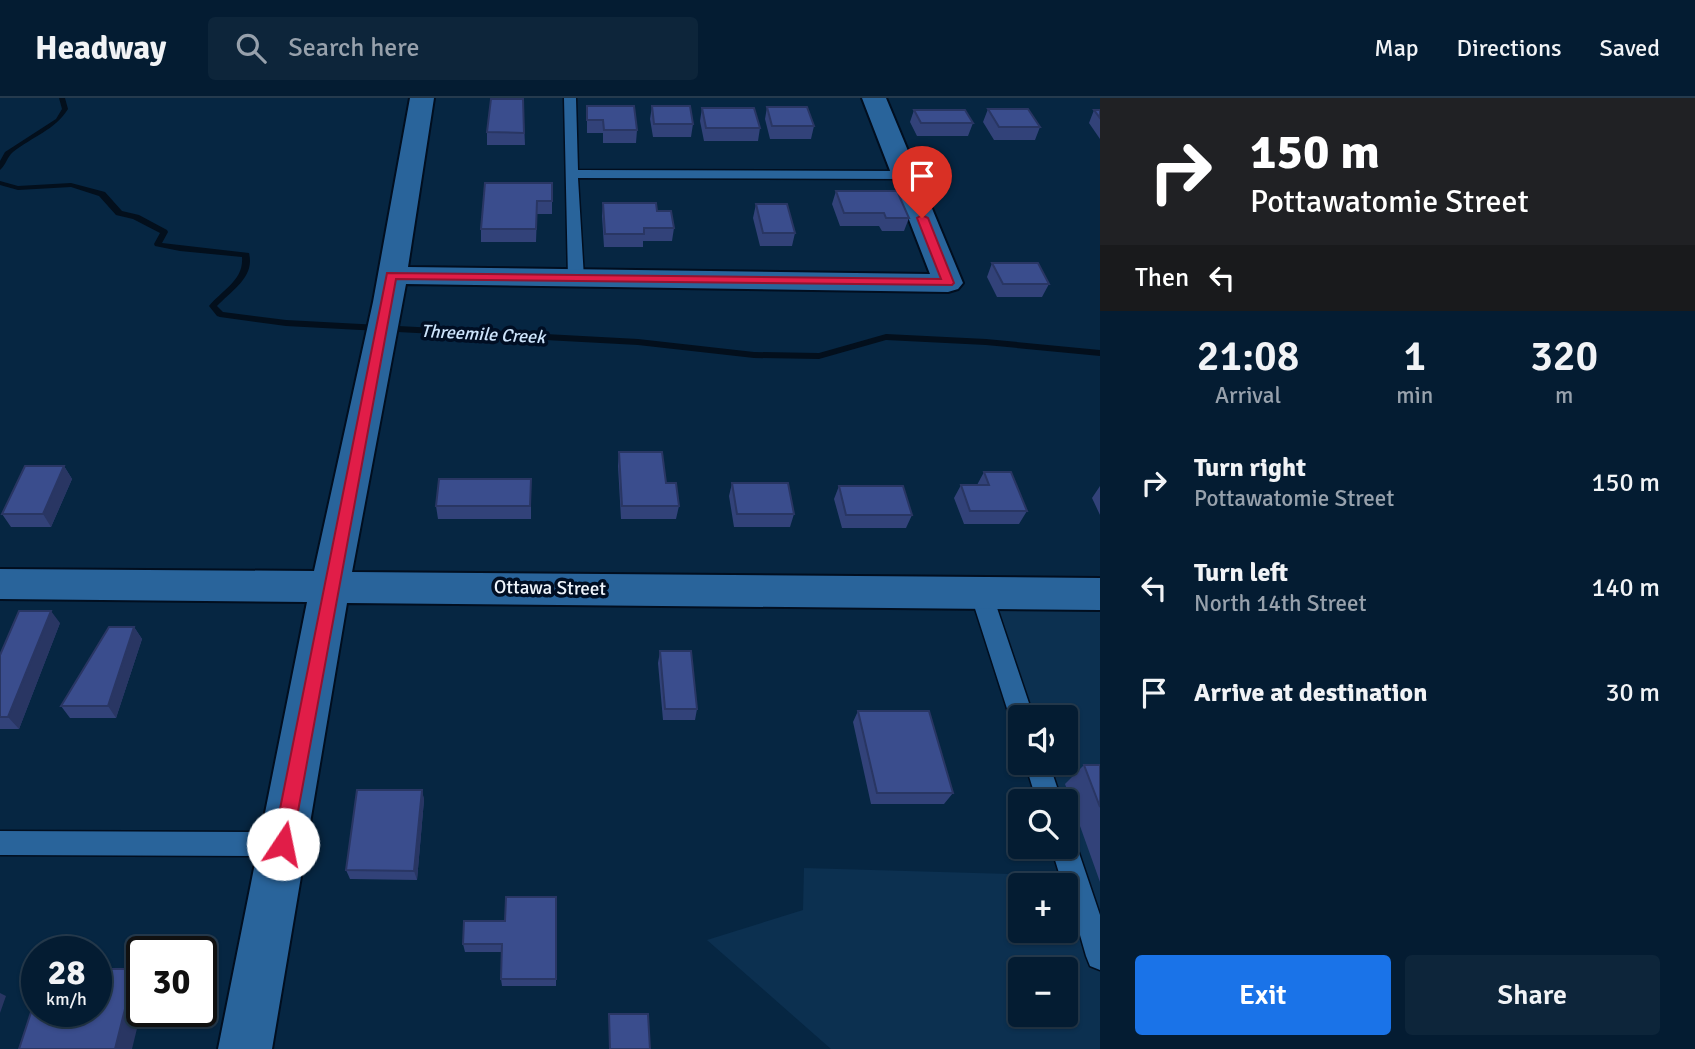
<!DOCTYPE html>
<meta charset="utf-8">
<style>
body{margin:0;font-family:Signika,sans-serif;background:#0d253a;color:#f1f3f6;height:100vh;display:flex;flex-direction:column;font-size:26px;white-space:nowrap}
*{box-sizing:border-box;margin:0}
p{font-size:23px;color:#97a1ac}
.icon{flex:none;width:38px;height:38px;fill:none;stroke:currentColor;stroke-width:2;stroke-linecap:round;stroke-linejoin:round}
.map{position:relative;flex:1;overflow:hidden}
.side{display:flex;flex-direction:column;background:#041c32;width:595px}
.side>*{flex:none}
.guide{background:#202124;color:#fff;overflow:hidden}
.controls{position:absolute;left:1008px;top:607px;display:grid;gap:14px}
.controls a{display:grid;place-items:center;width:70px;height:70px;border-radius:7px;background:#041c32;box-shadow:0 2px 5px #0004,0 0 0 2px #253a4d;font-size:35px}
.speed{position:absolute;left:21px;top:838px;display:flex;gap:14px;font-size:35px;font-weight:700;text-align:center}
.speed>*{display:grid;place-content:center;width:91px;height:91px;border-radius:50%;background:#041c32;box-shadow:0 2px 5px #0004,0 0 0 2px #253a4d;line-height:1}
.speed small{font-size:18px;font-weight:400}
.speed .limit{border:4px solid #111;border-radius:10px;background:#fff;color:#111}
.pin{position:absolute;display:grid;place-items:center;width:60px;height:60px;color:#fff;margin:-72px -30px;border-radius:50% 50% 50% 0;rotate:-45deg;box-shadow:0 0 7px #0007}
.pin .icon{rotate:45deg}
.me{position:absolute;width:77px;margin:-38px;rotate:11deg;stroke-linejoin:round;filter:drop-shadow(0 0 5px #0008)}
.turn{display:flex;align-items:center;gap:24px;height:147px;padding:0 35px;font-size:32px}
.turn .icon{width:91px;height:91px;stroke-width:2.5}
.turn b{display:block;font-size:49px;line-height:60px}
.then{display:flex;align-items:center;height:66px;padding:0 35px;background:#0003;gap:14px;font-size:26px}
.eta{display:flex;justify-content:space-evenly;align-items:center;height:119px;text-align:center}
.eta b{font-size:42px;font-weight:600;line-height:49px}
.button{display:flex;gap:14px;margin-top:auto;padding:14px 35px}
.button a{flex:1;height:80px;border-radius:7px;background:#1a73e8;color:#fff;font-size:28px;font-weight:600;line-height:80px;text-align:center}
.button a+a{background:#0d253a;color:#f1f3f6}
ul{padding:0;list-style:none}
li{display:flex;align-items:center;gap:21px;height:105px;padding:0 35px}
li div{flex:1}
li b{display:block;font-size:26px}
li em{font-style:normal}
header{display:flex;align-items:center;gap:42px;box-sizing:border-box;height:98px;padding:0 35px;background:#041c32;border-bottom:2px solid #253a4d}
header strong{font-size:33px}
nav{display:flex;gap:38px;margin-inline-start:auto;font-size:24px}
.search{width:490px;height:63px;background:#0d253a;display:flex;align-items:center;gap:18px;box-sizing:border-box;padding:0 24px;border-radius:7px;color:#97a1ac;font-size:26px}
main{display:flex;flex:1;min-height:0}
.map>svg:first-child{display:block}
</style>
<header>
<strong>Headway</strong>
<div class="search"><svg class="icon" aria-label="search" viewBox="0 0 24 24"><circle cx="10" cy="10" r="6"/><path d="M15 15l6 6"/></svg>Search here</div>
<nav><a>Map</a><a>Directions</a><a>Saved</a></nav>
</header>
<main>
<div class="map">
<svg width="1100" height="951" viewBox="0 0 1100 951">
<rect width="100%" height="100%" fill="#062642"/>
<!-- built -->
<path fill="#0c3050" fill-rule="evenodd" d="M 981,495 L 1100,496 L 1100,951 L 831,951 L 707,842 L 803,812 L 804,770 L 1074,778 L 1066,749 L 1066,704 L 1050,703 L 1037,665 L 1066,665 L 1066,620 L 1022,619 ZM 1020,788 L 1066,788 L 1066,833 L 1020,833 ZM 1020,872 L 1066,872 L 1066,917 L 1020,917 Z"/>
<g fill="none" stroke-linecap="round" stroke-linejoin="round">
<!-- stream -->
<path fill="#030f1c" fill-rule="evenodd" d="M 59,0 L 65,0 L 68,11 C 55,32 32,39 13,54 C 7,59 6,67 0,72 L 0,63 L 5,54 L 56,21 L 62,11 Z
M 0,83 L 18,88 L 71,85 L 105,94 L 122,113 L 139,117 L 167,132 L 168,134 L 162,145 L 249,155 C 255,179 232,192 217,208 L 223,214 L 286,222 L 638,241 L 754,254 L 819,255 L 886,236 L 986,241 L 1100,252 L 1100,258 L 986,247 L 886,242 L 819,261 L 754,260 L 638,247 L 286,228 L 220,219 L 217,218 L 209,208 C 222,192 244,182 242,159 L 180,153 L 155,148 L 154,146 L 160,135 L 133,121 L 116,117 L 99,98 L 71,89 L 18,92 L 0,87 Z"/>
<defs>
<path id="service" d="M 564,0 L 576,0 L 578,72 L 905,73 L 912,77 L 905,81 L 578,80 L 584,180 L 576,185 L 568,180 Z
M 981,486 L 989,489 L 992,495 L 1034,620 L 1020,620 L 1020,630 L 1014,627 L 1010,620 L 970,495 L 973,489 Z
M 1025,665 L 1049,665 L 1062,704 L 1037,704 Z
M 0,733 L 283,734 L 292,737 L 296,746 L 292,755 L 283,758 L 0,757 Z
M 1066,737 L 1073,740 L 1077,749 L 1100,817 L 1100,872 L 1090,868 L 1086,858 L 1066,788 L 1063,788 L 1051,749 L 1066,749 Z"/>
<path id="minor" d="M 410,0 L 434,0 L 408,169 L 930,176 L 862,0 L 886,0 L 963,185 L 958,191 L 948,194 L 406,186 L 352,474 L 1100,480 L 1100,512 L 347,505 L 272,951 L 218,951 L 307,504 L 0,501 L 0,471 L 314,473 L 373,204 Z"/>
</defs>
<!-- service casing -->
<use href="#service" stroke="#010e1f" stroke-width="3"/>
<!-- minor casing -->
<use href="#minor" stroke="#010e1f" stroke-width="4"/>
<!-- service -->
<use href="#service" fill="#29649b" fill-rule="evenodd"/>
<!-- minor -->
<use href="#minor" fill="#29649b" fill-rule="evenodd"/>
</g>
<!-- wall -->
<path fill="#324279" d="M 523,1 L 525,47 L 487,47 L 487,34 Z
M 587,8 L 637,32 L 636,45 L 603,45 L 603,35 L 587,35 Z
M 652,8 L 693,26 L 691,39 L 653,39 L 650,21 Z
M 767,9 L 814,28 L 811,41 L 770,41 L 765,21 Z
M 702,10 L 760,30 L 758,43 L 704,43 L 700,23 Z
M 988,11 L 1040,29 L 1035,42 L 994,42 L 983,24 Z
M 914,12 L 973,25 L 968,38 L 917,38 L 910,24 Z
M 1094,12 L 1100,12 L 1100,41 L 1089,25 Z
M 552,85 L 552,116 L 537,116 L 536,144 L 481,144 L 481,131 Z
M 836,93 L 909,120 L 904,133 L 882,133 L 879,128 L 840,128 L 832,106 Z
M 603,105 L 657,113 L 674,130 L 672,143 L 643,143 L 643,149 L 604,149 L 602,118 Z
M 756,106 L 795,135 L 792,148 L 760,148 L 753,120 Z
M 992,165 L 1049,186 L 1042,199 L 997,199 L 987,179 Z
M 619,354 L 666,385 L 679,408 L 676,421 L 621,421 L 618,368 Z
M 64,368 L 72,381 L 51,429 L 11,429 L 2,416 Z
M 984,374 L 1027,413 L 1019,426 L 964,426 L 954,400 L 961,387 L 977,387 Z
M 531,381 L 531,421 L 438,421 L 436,408 Z
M 732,385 L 794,416 L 790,429 L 734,429 L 729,398 Z
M 839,388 L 912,417 L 906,430 L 842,430 L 834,401 Z
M 1100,388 L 1100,417 L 1092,400 Z
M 60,525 L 19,631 L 0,631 L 0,557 Z
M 134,529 L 142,541 L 116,620 L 70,620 L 61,608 Z
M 660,553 L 697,611 L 695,622 L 663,622 L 658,565 Z
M 858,613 L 953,695 L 944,706 L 871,706 L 853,624 Z
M 1084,667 L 1100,667 L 1100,784 L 1065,686 Z
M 422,692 L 424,702 L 417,782 L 350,781 L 346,772 Z
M 556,799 L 556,888 L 502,888 L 501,881 L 501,854 L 465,854 L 463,846 L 505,823 Z"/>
<!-- shaded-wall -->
<path fill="#293663" d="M 64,368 L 72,381 L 51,429 L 43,416 Z
M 51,513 L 60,525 L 19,631 L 8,619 Z
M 134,529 L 142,541 L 116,620 L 108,608 Z
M 422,692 L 424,702 L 417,782 L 414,773 Z
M 135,871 L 142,876 L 142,910 L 132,951 L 115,951 Z
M 0,895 L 6,898 L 0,915 Z"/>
<!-- building -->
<path fill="#3a4d8d" stroke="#293663" stroke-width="2" d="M 491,1 L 523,1 L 524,35 L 487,34 Z
M 587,8 L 634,8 L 637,32 L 604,32 L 603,22 L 587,22 Z
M 652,8 L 690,8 L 693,26 L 654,26 Z
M 767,9 L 807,9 L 814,28 L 772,28 Z
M 702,10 L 754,10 L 760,30 L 706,30 Z
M 988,11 L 1028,11 L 1040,29 L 999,29 Z
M 914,12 L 965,12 L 973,25 L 921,25 Z
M 1094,12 L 1100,12 L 1100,20 Z
M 485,85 L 552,85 L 552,103 L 537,103 L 536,131 L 481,131 Z
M 836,93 L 897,93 L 909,120 L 886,120 L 884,115 L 844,115 Z
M 603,105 L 656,105 L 657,113 L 671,113 L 674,130 L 644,130 L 644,136 L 605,136 Z
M 756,106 L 787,106 L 795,135 L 763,135 Z
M 992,165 L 1038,165 L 1049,186 L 1003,186 Z
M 619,354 L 662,354 L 666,385 L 676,385 L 679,408 L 622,408 Z
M 25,368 L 64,368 L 43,416 L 2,416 Z
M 984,374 L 1011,374 L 1027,413 L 970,413 L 961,387 L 989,387 Z
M 439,381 L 531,381 L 530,408 L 436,408 Z
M 732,385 L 788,385 L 794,416 L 737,416 Z
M 839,388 L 903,388 L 912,417 L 846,417 Z
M 19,513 L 51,513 L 8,619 L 0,619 L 0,557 Z
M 109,529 L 134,529 L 108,608 L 61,608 Z
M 660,553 L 691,553 L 697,611 L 665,611 Z
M 858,613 L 929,613 L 953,695 L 877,695 Z
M 1084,667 L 1100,667 L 1100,709 Z
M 357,692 L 422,692 L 414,773 L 346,772 Z
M 506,799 L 556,799 L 556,881 L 501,881 L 502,846 L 463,846 L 464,823 L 505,823 Z
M 96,871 L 135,871 L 115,951 L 19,951 L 37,896 L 37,914 L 96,914 Z
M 609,916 L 648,916 L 650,951 L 610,951 Z"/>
<!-- route -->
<path fill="#e11d48" stroke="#92132f" stroke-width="2" d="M 922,117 L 928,120 L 954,185 L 952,187 L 396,181 L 292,746 L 290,753 L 283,755 L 276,753 L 273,746 L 387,175 L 941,181 L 917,120 Z"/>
<g text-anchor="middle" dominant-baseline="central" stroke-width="7" stroke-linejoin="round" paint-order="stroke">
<!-- far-water labels -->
<g font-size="18" font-style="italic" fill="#cde4fb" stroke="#000e23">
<text transform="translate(483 236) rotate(3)">Threemile Creek</text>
</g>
<!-- street labels -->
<g font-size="19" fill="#eff5fc" stroke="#000e23">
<text transform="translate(550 490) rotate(1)">Ottawa Street</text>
</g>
</g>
</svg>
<div class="controls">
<a><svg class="icon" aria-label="sound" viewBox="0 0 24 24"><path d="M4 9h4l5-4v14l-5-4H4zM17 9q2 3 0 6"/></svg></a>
<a><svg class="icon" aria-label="search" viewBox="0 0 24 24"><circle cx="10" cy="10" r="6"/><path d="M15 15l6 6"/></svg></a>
<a>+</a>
<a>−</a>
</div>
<div class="speed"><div>28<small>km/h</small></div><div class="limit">30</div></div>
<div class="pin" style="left:922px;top:120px;background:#d93025"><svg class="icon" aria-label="arrive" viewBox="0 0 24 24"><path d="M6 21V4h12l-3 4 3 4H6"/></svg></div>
<svg class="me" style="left:283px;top:746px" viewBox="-20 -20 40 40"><circle r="19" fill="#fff"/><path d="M0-13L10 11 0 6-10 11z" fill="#e11d48"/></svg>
</div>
<section class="side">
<div class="guide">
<div class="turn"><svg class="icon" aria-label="right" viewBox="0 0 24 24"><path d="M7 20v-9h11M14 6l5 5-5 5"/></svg><div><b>150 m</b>Pottawatomie Street</div></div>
<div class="then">Then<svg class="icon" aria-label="left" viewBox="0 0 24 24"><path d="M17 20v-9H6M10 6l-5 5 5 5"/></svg></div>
</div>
<div class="eta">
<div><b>21:08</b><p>Arrival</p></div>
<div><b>1</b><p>min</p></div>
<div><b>320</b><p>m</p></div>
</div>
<ul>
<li><svg class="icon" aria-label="right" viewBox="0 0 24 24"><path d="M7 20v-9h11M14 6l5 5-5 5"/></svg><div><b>Turn right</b><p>Pottawatomie Street</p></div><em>150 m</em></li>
<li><svg class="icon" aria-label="left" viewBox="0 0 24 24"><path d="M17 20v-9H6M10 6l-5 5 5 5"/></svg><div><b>Turn left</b><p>North 14th Street</p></div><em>140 m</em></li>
<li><svg class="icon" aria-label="arrive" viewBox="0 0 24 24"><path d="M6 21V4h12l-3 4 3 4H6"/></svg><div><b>Arrive at destination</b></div><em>30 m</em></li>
</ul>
<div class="button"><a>Exit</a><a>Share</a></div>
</section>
</main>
